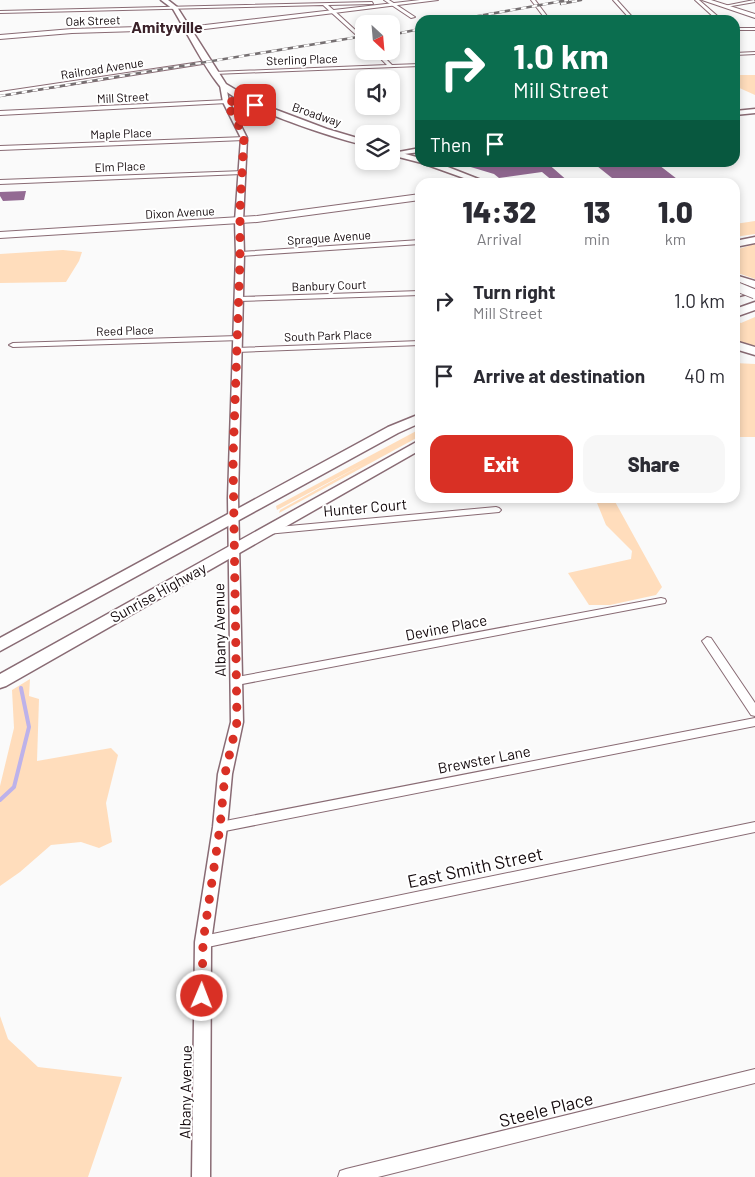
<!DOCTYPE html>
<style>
body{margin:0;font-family:Barlow,sans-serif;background:#f7f7f7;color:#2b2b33;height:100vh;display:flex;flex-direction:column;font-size:19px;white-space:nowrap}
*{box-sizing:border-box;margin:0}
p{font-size:16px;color:#7c7c81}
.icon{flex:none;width:28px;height:28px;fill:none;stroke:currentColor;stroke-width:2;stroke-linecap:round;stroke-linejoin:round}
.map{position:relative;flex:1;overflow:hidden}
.sheet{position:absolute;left:415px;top:178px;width:325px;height:325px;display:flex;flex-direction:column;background:#fff;border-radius:15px;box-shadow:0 2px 8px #0003}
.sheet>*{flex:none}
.banner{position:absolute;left:415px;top:15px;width:325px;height:152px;border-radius:15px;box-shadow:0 2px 8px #0003;background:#0b6e4f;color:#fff;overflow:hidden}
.needle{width:32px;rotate:154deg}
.tools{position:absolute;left:355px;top:15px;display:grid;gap:10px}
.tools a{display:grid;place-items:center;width:45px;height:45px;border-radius:10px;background:#fff;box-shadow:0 2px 8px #0003;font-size:25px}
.pin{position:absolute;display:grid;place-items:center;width:42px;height:42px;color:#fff;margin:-21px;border-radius:10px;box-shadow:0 2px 8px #0006}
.me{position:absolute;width:55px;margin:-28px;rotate:1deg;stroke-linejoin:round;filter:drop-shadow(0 0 4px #0008)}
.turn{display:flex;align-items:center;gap:18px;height:105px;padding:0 15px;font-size:22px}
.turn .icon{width:65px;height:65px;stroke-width:2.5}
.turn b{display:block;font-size:35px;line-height:42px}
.then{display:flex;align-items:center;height:48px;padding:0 15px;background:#0003;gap:10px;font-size:19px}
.eta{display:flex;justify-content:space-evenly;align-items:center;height:85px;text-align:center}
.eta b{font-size:30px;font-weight:800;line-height:35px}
.button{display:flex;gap:10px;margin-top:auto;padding:10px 15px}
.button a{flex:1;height:58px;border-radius:15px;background:#d93025;color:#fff;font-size:20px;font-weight:800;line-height:58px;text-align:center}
.button a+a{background:#f7f7f7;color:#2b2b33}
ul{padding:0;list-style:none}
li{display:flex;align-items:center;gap:15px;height:75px;padding:0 15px}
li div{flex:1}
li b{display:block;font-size:19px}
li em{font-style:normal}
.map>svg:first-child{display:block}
</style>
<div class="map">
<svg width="755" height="1177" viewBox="0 0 755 1177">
<rect width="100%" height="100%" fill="#fafafa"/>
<!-- green -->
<path fill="#ffddbc" d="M 735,75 L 755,75 L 755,95 L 735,86 Z
M 755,221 L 755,234 L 735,237 L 735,224 Z
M 755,244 L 755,279 L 735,272 L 735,250 Z
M 63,250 L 82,252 L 79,261 L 66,282 L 0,283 L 0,254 Z
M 755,317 L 755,349 L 735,342 L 735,323 L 738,322 L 741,323 Z
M 735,363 L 755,364 L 755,437 L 735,437 Z
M 420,429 L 420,436 L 279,513 L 280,510 L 365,463 L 277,510 L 276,506 Z
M 595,498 L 613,498 L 662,587 L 656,595 L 610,605 L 589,605 L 568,573 L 631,559 L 632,551 L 606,525 Z
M 30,679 L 29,696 L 39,699 L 37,761 L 111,748 L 118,755 L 106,803 L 112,842 L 99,848 L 81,842 L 51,845 L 20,872 L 0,886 L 0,786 L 14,728 L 12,690 Z
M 0,1016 L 8,1039 L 38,1067 L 122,1077 L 88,1177 L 0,1177 Z"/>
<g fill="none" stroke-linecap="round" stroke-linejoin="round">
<!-- stream -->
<path stroke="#bdb2ea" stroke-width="4" d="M 0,800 L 14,787 L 29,727 L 21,688"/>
</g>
<!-- building -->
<path fill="#936a93" d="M 464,162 L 494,162 L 503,165 L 546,162 L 569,182 L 554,182 L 542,172 L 499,178 L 494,174 L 464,165 Z
M 592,162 L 655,162 L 681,182 L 617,182 Z
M 26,191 L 24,200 L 3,201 L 0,196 L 0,192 Z"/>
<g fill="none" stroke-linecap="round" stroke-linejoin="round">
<defs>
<path id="minor" d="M 384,0 L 389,0 L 415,17 L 411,18 Z
M 531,0 L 535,0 L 550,20 L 546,20 Z
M 613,0 L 617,0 L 635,20 L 631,20 Z
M 695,0 L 699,0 L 722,20 L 717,20 Z
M 754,0 L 755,2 L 726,7 L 724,6 Z
M 372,2 L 373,4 L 328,5 L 364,38 L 364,42 L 323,5 L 0,13 L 0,11 Z
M 735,28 L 755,28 L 755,30 L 735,30 Z
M 373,51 L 378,51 L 392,65 L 420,64 L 420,66 L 214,74 L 212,73 L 214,72 L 387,65 Z
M 755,52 L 755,54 L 735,55 L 735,53 Z
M 207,61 L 209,63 L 0,96 L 0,92 Z
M 248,99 L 246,102 L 0,115 L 0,111 Z
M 246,137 L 247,138 L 244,140 L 0,150 L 0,146 Z
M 244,171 L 245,172 L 242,174 L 0,184 L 0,180 Z
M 420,240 L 420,244 L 240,256 L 237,254 L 240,252 Z
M 420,291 L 420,295 L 239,301 L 235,299 L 239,297 Z
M 238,336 L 242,338 L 241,340 L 13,347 L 9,345 L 13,343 Z
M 420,341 L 420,345 L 237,352 L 233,350 L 237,348 Z
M 496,507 L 499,508 L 501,510 L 499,512 L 267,534 L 262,531 L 267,528 Z
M 661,598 L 665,599 L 666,601 L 665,603 L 237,685 L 233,684 L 232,681 L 233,678 L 237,677 Z
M 707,637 L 711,638 L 755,703 L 755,716 L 751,715 L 702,641 Z
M 755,718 L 755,726 L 220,832 L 216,830 L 214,827 L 216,824 L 220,822 Z
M 755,822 L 755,832 L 203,948 L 198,946 L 196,942 L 198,938 L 203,936 Z
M 755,1069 L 755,1083 L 378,1177 L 338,1177 L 340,1171 L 346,1169 Z"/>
<path id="tertiary" d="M 223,83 L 226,85 L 229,102 L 247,138 L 243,221 L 244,254 L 238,498 L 243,722 L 232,774 L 227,827 L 211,942 L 210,1177 L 192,1177 L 195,942 L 213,827 L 218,774 L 231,722 L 228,498 L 236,254 L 235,221 L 241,138 L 223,102 L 220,85 Z
M 755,109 L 755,113 L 735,115 L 735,111 Z
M 420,148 L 420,152 L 396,155 L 393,153 Z"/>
<path id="secondary" d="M 420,0 L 438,0 L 205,29 L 72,33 L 0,39 L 0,35 L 72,29 L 205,25 Z
M 702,0 L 711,0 L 755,14 L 755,18 Z
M 420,194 L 420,200 L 257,222 L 0,238 L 0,232 L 257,216 Z"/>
<path id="primary" d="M 161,0 L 168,0 L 177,7 L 226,84 L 258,103 L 327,129 L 364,140 L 364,145 C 334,138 237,107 219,85 C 201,62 188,34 173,9 Z
M 391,150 L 420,158 L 420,162 L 435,162 L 486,182 L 475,182 L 422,163 L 391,155 Z
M 735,275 L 755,281 L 755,288 L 735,281 Z"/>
<path id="trunk" d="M 755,237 L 755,243 L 735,247 L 735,241 Z
M 755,285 L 755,292 L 735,297 L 735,290 Z
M 755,302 L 755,310 L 735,317 L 735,309 Z
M 735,341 L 755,347 L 755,355 L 735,349 Z
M 420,414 L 420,423 L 398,433 L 0,651 L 0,638 L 388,427 Z
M 420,440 L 420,450 L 6,686 L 0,688 L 0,674 Z"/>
</defs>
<!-- minor casing -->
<use href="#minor" stroke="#896b74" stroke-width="2"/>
<!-- tertiary casing -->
<use href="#tertiary" stroke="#896b74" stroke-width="3"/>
<!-- secondary casing -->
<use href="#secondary" stroke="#896b74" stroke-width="2"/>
<!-- primary casing -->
<use href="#primary" stroke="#896b74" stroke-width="3"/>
<!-- trunk casing -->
<use href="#trunk" stroke="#896b74" stroke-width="3"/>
<!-- minor -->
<use href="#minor" fill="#fff" fill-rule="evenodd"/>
<!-- tertiary -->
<use href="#tertiary" fill="#fff" fill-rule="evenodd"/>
<!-- secondary -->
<use href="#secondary" fill="#fff" fill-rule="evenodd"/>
<!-- primary -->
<use href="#primary" fill="#fff" fill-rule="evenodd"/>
<!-- trunk -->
<use href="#trunk" fill="#fff" fill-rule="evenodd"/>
<defs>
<path id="rail" d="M 561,4 L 581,0
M 456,20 L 568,0
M 391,35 L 420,29
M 0,96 L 364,36"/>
</defs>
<!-- rail casing -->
<use href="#rail" stroke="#767072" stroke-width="2.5"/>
<!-- rail -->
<use href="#rail" stroke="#fff" stroke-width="2" stroke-dasharray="5.5" stroke-linecap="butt"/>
<defs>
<path id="primary-bridge" d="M 735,286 L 755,294"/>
</defs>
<!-- primary-bridge casing -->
<use href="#primary-bridge" stroke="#896b74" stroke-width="11" stroke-linecap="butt"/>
<!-- primary-bridge -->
<use href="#primary-bridge" stroke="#fff" stroke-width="9"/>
</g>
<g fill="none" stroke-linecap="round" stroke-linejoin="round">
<!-- route -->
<path stroke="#d93025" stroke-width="9" stroke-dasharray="0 16.2" d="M 202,996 L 203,942 L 220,827 L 225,774 L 237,722 L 233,459 L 240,260 L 240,209 L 244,138 L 240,128 L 226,102 L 246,100 L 255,105"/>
</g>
<g text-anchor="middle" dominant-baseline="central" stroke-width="4" stroke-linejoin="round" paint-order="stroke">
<!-- far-street labels -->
<g font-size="12" fill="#12080b" stroke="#fff">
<text transform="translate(93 20) rotate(-2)">Oak Street</text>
<text transform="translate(302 59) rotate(-2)">Sterling Place</text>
<text transform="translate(102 68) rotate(-9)">Railroad Avenue</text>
<text transform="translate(123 97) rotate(-3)">Mill Street</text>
<text transform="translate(317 114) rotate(19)">Broadway</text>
<text transform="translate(121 133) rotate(-2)">Maple Place</text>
<text transform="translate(120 166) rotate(-2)">Elm Place</text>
<text transform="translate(180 212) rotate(-3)">Dixon Avenue</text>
<text transform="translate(329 237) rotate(-4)">Sprague Avenue</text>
<text transform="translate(329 285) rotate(-2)">Banbury Court</text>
<text transform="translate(125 330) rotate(-2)">Reed Place</text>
<text transform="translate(328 335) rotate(-2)">South Park Place</text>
</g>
<!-- street labels -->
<g font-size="15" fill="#12080b" stroke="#fff">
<text transform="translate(365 507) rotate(-5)">Hunter Court</text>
<text transform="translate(158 592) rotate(-29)">Sunrise Highway</text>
<text transform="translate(446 627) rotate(-11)">Devine Place</text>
<text transform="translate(219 630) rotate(-91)">Albany Avenue</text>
<text transform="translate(484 759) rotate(-11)">Brewster Lane</text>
<text transform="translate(185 1092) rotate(-89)">Albany Avenue</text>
</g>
<!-- far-district labels -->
<g font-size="16" font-weight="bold" fill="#3a2129" stroke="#fff">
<text x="167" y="26">Amityville</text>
</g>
<!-- near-street labels -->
<g font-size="18" fill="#12080b" stroke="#fff">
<text transform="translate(475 867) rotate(-12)">East Smith Street</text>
<text transform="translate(546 1109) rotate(-14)">Steele Place</text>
</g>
</g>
</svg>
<div class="tools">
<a><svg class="needle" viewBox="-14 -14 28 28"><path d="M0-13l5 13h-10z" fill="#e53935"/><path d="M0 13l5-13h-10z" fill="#7c7c81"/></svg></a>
<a><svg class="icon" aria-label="sound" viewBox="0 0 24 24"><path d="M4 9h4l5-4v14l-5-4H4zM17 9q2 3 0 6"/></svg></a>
<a><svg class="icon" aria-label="layers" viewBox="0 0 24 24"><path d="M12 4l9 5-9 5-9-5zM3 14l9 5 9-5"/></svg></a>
</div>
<div class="pin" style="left:255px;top:105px;background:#d93025"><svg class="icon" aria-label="arrive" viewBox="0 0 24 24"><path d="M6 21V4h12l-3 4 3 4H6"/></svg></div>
<svg class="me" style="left:202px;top:996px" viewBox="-20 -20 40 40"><circle r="17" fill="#d93025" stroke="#fff" stroke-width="3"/><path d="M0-11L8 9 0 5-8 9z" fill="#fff"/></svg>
<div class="banner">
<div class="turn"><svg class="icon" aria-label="right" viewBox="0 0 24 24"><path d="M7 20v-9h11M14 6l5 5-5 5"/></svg><div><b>1.0 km</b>Mill Street</div></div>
<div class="then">Then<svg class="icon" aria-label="arrive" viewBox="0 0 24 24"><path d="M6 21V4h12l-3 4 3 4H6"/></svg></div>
</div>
<section class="sheet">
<div class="eta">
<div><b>14:32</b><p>Arrival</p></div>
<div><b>13</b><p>min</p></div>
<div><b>1.0</b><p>km</p></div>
</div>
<ul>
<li><svg class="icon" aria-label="right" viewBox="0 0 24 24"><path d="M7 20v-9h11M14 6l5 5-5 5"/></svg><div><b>Turn right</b><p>Mill Street</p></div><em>1.0 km</em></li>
<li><svg class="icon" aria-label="arrive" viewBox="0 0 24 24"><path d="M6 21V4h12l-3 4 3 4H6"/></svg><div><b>Arrive at destination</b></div><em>40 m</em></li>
</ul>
<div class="button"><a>Exit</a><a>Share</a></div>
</section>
</div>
